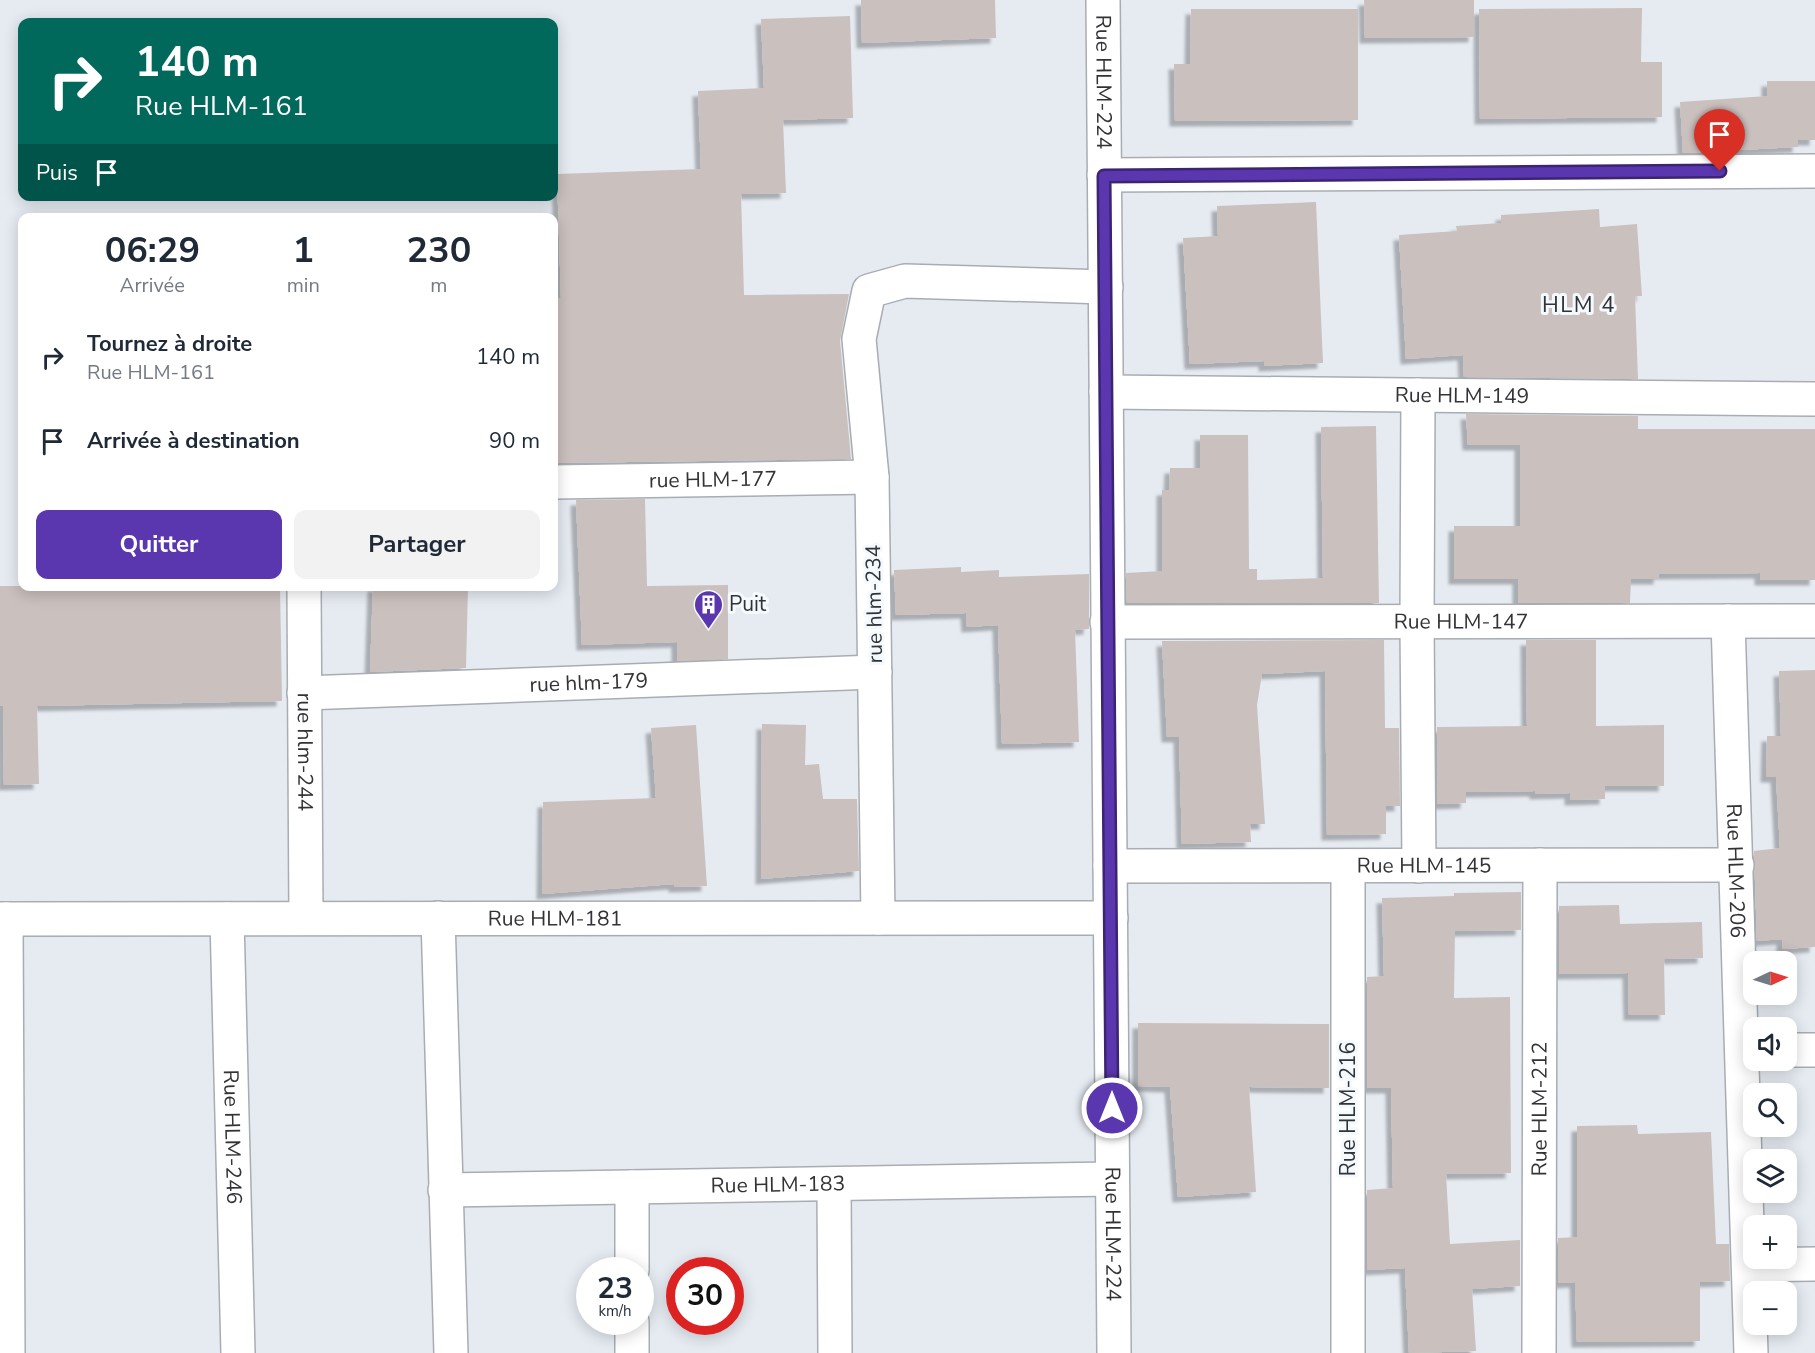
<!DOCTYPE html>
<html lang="fr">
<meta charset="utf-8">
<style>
body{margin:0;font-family:"Nunito Sans",sans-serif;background:#f2f2f3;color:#1f2937;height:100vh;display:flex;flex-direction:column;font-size:22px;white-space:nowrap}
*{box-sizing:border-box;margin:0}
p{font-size:20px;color:#747a83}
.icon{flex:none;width:33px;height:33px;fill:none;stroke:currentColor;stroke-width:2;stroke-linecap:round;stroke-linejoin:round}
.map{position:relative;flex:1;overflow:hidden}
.drawer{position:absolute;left:18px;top:213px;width:540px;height:378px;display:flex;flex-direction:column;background:#fff;border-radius:12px;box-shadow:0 3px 15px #0003}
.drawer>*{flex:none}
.banner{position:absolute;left:18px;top:18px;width:540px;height:183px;border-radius:12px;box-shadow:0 3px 15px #0003;background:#00695c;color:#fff;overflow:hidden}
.needle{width:39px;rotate:86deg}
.tools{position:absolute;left:1743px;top:951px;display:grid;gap:12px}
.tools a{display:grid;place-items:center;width:54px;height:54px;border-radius:12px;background:#fff;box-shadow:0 3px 15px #0003;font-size:30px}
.speed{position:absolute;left:576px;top:1257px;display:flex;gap:12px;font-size:30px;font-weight:700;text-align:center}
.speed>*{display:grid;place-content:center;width:78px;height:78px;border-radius:50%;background:#fff;box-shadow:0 3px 15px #0003;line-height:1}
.speed small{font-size:15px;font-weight:400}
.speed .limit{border:9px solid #d22;background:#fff;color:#111}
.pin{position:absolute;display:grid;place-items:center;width:51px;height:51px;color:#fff;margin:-62px -26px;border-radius:50% 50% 50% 0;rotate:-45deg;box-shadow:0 0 6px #0007}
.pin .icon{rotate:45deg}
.me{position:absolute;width:66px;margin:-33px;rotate:0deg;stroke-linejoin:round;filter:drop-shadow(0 0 4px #0008)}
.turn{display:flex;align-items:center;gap:21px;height:126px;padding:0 18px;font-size:27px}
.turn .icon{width:78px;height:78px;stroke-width:2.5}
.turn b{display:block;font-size:42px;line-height:51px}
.then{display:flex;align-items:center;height:57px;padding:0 18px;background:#0003;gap:12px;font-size:22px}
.eta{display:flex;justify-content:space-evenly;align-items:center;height:102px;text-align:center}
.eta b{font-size:36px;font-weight:700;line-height:42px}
.button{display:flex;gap:12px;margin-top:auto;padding:12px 18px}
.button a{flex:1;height:69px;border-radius:12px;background:#5b37af;color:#fff;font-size:24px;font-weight:700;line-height:69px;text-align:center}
.button a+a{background:#f2f2f3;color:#1f2937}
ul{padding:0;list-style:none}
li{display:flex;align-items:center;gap:18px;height:84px;padding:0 18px}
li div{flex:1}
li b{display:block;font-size:22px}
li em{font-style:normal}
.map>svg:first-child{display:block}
</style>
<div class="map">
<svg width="1815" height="1353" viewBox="0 0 1815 1353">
<defs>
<filter id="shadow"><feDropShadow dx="-5.5" dy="5.5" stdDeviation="1.5" flood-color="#0004"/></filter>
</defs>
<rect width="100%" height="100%" fill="#e6ebf2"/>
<!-- building -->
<path fill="#cac0be" filter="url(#shadow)" d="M 861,0 L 995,0 L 996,38 L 862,43 Z
M 1364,0 L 1474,0 L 1474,37 L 1365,38 Z
M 1642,8 L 1641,62 L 1662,62 L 1662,117 L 1480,119 L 1479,9 Z
M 1191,9 L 1358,9 L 1358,120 L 1175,121 L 1174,64 L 1190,64 Z
M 850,16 L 853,118 L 783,120 L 786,193 L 741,194 L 744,295 L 849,294 L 840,341 L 851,459 L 554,463 L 554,298 L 561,298 L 557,174 L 701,169 L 698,91 L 764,88 L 761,19 Z
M 1767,81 L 1815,81 L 1815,140 L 1798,140 L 1798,147 L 1683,153 L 1680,102 L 1767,96 Z
M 1316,202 L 1323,363 L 1264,366 L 1264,361 L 1190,364 L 1183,238 L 1218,236 L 1217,206 Z
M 1599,209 L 1600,227 L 1637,224 L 1642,296 L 1635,296 L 1638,379 L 1464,377 L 1463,355 L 1406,359 L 1399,235 L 1457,231 L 1456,226 L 1501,223 L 1501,215 Z
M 1466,414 L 1638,416 L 1638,429 L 1815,429 L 1815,580 L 1760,580 L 1760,573 L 1659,574 L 1659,579 L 1631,579 L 1630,603 L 1518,603 L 1518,579 L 1454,579 L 1454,526 L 1520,526 L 1520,445 L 1468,445 Z
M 1376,426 L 1379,603 L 1127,603 L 1126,573 L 1162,571 L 1162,490 L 1169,490 L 1170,468 L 1200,468 L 1200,435 L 1248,435 L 1249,569 L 1257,569 L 1257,580 L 1323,578 L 1321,427 Z
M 645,499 L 647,586 L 728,585 L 728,659 L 677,661 L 677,642 L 582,645 L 576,500 Z
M 961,567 L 961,572 L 999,570 L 999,577 L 1089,574 L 1089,629 L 1075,630 L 1079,742 L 1002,744 L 998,625 L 967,627 L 966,613 L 896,615 L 894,570 Z
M 0,586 L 280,586 L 282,701 L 37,706 L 39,784 L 4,785 L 3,706 L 0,706 Z
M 373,586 L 468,587 L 466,668 L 370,672 Z
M 1384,640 L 1385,728 L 1399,728 L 1400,806 L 1386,806 L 1386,834 L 1327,835 L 1325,671 L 1262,674 L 1257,705 L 1265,824 L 1250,824 L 1251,842 L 1182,844 L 1179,737 L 1167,737 L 1162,641 Z
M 1526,640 L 1596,640 L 1596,726 L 1664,725 L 1664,786 L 1605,786 L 1605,799 L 1570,800 L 1570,793 L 1535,794 L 1535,791 L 1466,792 L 1466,803 L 1437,804 L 1437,727 L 1527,726 Z
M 1815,670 L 1815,947 L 1782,949 L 1782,939 L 1757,941 L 1754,851 L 1780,848 L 1776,777 L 1766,777 L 1767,736 L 1781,736 L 1779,671 Z
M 762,724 L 806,725 L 805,765 L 819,764 L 823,799 L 857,799 L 859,871 L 761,879 Z
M 696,725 L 707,886 L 674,887 L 674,884 L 542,894 L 543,802 L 656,798 L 651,728 Z
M 1521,892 L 1521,930 L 1455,931 L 1454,998 L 1510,997 L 1511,1173 L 1446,1174 L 1450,1244 L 1520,1240 L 1520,1286 L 1472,1289 L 1476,1351 L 1409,1353 L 1405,1268 L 1367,1270 L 1367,1190 L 1393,1188 L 1391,1088 L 1367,1088 L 1367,977 L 1384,976 L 1382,898 L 1454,896 L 1454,893 Z
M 1619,905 L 1620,924 L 1702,922 L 1703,958 L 1664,959 L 1665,1015 L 1629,1015 L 1628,973 L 1559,974 L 1559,906 Z
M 1138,1023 L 1329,1024 L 1329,1088 L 1249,1087 L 1256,1192 L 1178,1197 L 1170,1087 L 1138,1086 Z
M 1637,1125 L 1638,1134 L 1711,1132 L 1716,1244 L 1729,1244 L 1730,1281 L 1700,1282 L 1700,1341 L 1577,1342 L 1575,1282 L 1558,1283 L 1558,1238 L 1577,1237 L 1577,1126 Z"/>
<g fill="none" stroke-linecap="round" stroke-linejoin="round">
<defs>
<g id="street">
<path id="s1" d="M 1103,0 L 1114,1353"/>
<path d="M 1104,175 L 1815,171"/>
<path id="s2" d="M 1106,392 L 1815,399"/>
<path d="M 1418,395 L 1417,623 L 1419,866"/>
<path id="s3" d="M 554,482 L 872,477"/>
<path id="s4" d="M 304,586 L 306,918"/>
<path id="s5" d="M 1728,621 L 1751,1353"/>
<path id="s6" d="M 1107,622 L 1815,621"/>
<path id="s7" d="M 304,693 L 875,672"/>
<path id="s8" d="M 1110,866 L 1737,865"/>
<path d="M 438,918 L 451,1353"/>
<path d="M 878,918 L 872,477 L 859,339 L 869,291 L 905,281 L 1106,287"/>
<path id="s9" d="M 0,919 L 1111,918"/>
<path d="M 6,919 L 8,1353"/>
<path id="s10" d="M 227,919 L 238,1353"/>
<path d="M 1786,1050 L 1815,1050"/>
<path d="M 834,1184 L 835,1353"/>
<path id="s11" d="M 445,1190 L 1112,1179"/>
<path d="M 1749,1265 L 1815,1264"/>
<path d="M 632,1270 L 632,1187"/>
<path d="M 632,1353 L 632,1322"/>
<path d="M 1348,1353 L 1348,866"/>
<path id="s12" d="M 1539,1353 L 1540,865"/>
</g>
</defs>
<!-- street casing -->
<use href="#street" stroke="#a8adb3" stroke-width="36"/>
<!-- street -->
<use href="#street" stroke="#fff" stroke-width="33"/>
</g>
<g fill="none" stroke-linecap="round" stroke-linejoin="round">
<defs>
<path id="route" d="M 1112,1108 L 1104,176 L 1720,171"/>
</defs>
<!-- route casing -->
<use href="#route" stroke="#3b2472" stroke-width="15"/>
<!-- route -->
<use href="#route" stroke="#5b37af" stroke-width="10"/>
</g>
<!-- icons -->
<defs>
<symbol id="building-pin" viewBox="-11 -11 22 30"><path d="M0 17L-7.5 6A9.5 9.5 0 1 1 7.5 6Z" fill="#5b37af" stroke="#f4f9fe"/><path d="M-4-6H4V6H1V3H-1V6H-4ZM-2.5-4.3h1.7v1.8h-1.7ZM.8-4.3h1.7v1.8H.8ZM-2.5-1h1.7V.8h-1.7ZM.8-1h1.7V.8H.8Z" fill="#fff"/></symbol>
</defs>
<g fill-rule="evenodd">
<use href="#building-pin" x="692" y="588" width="33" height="45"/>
</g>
<g text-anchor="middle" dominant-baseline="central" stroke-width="6" stroke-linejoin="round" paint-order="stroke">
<!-- street labels -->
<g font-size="21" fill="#313336" stroke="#f4f9fe">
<text stroke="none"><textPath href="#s1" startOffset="82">Rue HLM-224</textPath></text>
<text stroke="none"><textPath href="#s2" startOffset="356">Rue HLM-149</textPath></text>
<text stroke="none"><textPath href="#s3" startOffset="159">rue HLM-177</textPath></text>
<text transform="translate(874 604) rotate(-91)">rue hlm-234</text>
<text stroke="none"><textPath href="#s6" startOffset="354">Rue HLM-147</textPath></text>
<text stroke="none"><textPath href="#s7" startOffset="285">rue hlm-179</textPath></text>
<text stroke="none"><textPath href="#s4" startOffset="166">rue hlm-244</textPath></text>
<text stroke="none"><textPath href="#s8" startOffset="314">Rue HLM-145</textPath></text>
<text stroke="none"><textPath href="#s5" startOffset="250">Rue HLM-206</textPath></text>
<text stroke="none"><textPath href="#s9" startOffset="555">Rue HLM-181</textPath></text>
<text transform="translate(1348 1109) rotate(-90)">Rue HLM-216</text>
<text stroke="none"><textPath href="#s12" startOffset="244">Rue HLM-212</textPath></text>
<text stroke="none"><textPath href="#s10" startOffset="218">Rue HLM-246</textPath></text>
<text stroke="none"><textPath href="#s11" startOffset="333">Rue HLM-183</textPath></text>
<text stroke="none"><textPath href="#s1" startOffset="1234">Rue HLM-224</textPath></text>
</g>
<!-- poi labels -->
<g font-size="21" fill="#313336" stroke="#f4f9fe" text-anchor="start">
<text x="729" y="604">Puit</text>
</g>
<!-- neighbourhood labels -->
<g font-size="22" letter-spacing="1.5" fill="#313336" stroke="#f4f9fe">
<text x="1579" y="305">HLM 4</text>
</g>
</g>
</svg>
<div class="tools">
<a><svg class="needle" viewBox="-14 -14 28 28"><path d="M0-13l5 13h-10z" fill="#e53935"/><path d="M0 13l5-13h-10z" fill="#747a83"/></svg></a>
<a><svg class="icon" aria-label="sound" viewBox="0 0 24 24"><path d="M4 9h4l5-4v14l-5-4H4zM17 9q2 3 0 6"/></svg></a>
<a><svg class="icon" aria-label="search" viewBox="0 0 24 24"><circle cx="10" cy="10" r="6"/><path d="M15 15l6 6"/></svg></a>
<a><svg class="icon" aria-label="layers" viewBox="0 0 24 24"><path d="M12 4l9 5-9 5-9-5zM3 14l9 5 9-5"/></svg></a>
<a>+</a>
<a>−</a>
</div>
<div class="speed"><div>23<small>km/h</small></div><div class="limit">30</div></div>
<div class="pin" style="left:1720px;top:171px;background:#d93025"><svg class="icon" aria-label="arrive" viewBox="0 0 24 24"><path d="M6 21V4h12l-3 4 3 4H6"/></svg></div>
<svg class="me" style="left:1112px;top:1108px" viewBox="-20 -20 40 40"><circle r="17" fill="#5b37af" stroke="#fff" stroke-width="3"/><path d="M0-11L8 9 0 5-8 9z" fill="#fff"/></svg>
<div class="banner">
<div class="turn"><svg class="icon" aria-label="right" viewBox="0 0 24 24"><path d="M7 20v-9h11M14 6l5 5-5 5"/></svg><div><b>140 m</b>Rue HLM-161</div></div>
<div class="then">Puis<svg class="icon" aria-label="arrive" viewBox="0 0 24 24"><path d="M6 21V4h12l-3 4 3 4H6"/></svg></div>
</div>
<section class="drawer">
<div class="eta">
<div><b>06:29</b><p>Arrivée</p></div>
<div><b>1</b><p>min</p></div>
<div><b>230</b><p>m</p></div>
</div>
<ul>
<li><svg class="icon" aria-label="right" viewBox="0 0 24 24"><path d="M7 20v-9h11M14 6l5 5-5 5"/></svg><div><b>Tournez à droite</b><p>Rue HLM-161</p></div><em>140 m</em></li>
<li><svg class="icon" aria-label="arrive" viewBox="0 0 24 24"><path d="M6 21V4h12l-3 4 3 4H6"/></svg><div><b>Arrivée à destination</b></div><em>90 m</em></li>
</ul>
<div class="button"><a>Quitter</a><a>Partager</a></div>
</section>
</div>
